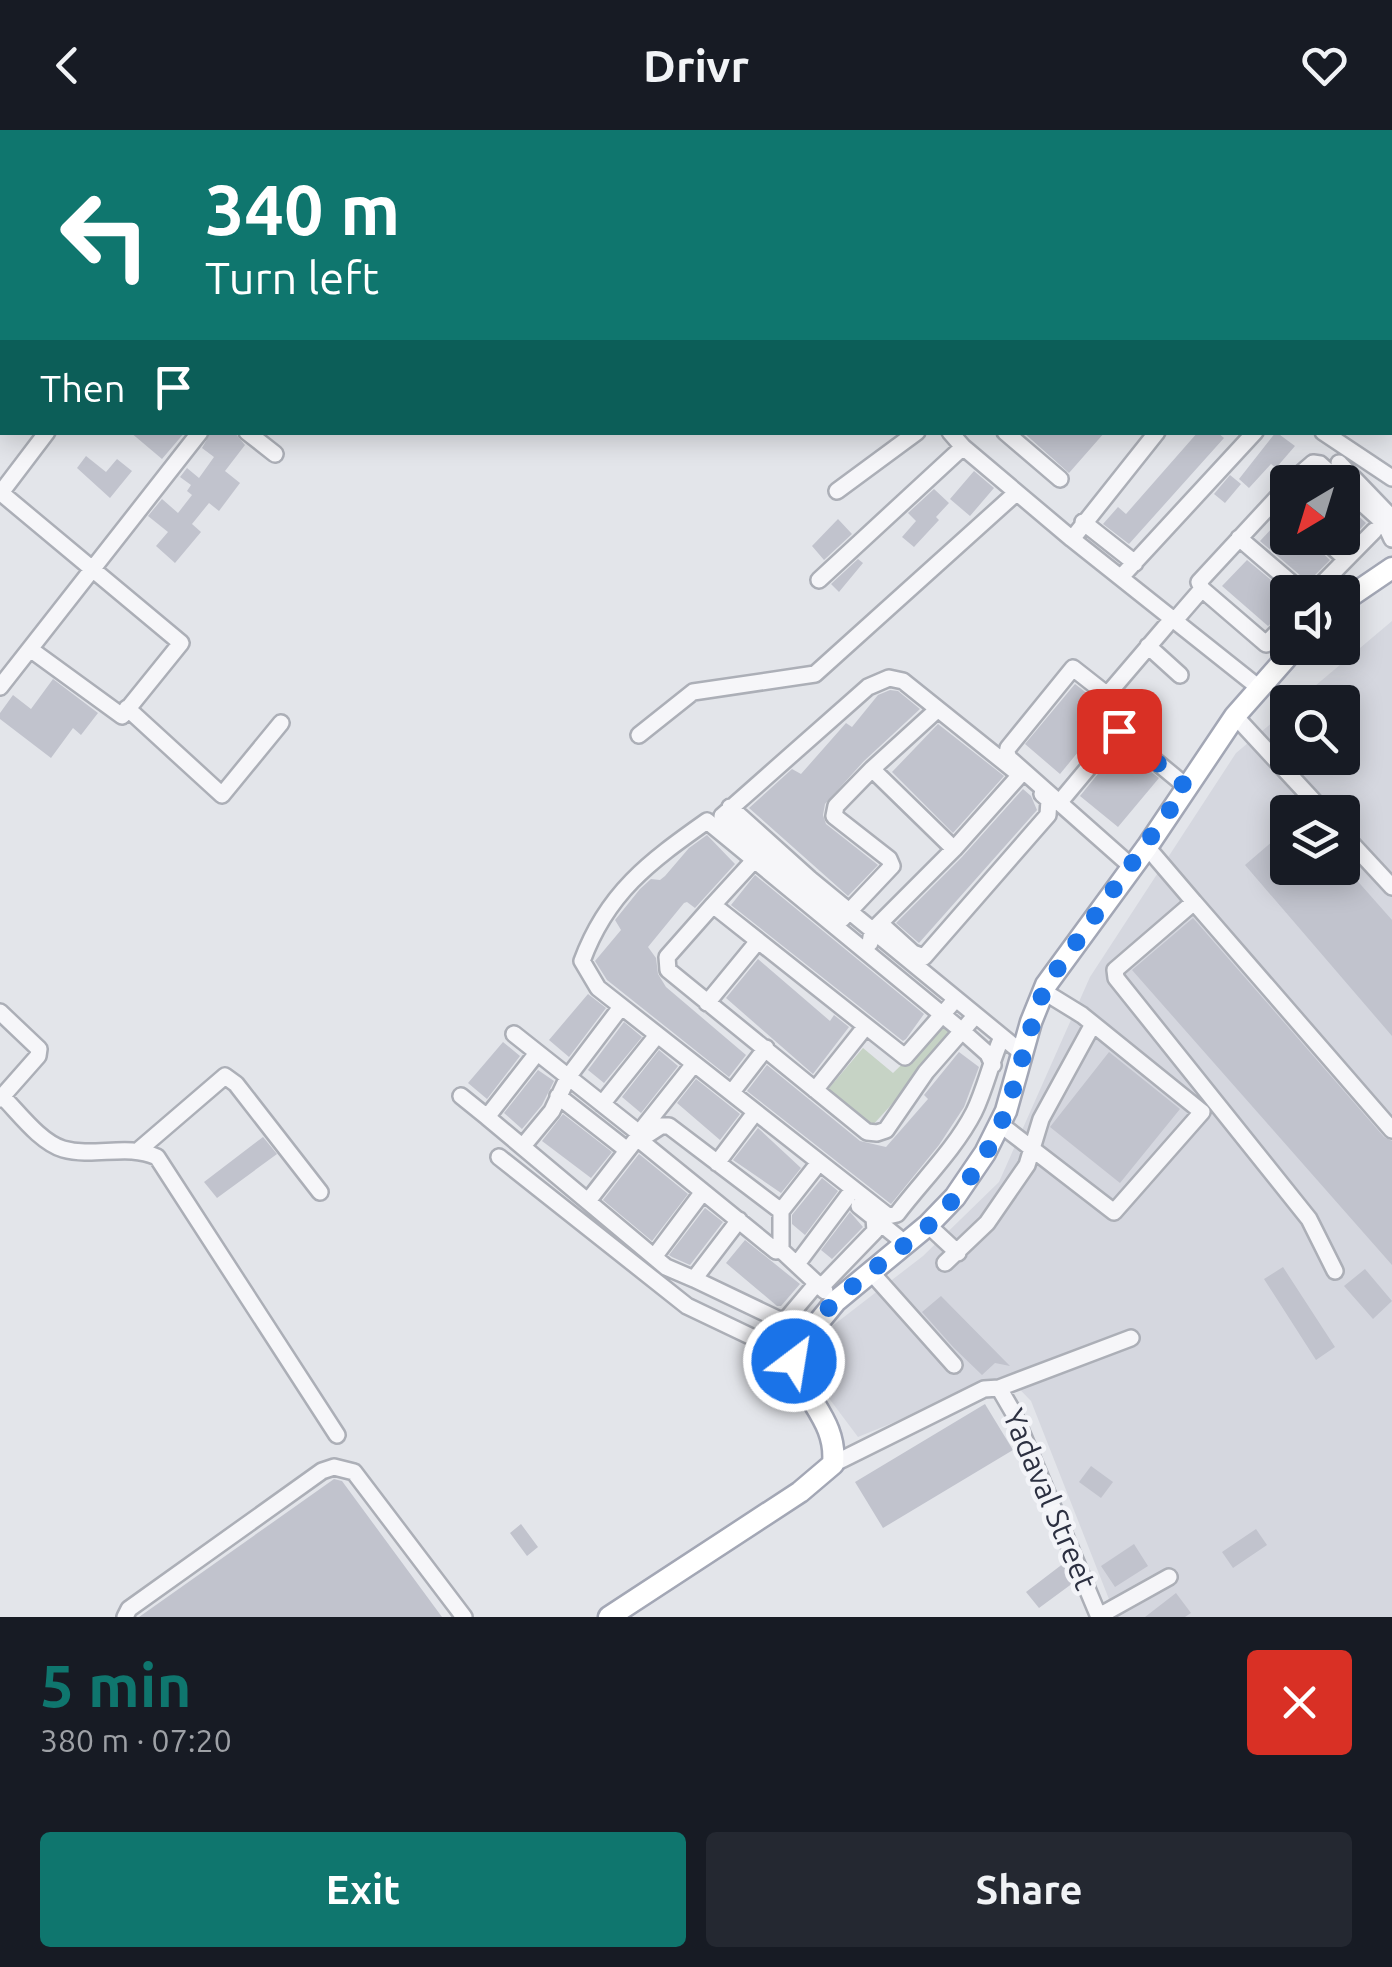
<!DOCTYPE html>
<meta charset="utf-8">
<style>
body{margin:0;font-family:Ubuntu,sans-serif;background:#242831;color:#f1f3f6;height:100vh;display:flex;flex-direction:column;font-size:38px;white-space:nowrap}
*{box-sizing:border-box;margin:0}
p{font-size:32px;color:#9ea1a6}
.icon{flex:none;width:55px;height:55px;fill:none;stroke:currentColor;stroke-width:2;stroke-linecap:round;stroke-linejoin:round}
.map{position:relative;height:1487px;overflow:hidden}
.drawer{display:flex;flex-direction:column;background:#171b24;flex:1}
.drawer>*{flex:none}
.hud{position:absolute;left:0px;top:0px;width:1392px;height:305px;box-shadow:0 5px 25px #0003;background:#0f766e;color:#fff;overflow:hidden}
.needle{width:65px;rotate:218deg}
.fabs{position:absolute;left:1270px;top:335px;display:grid;gap:20px}
.fabs a{display:grid;place-items:center;width:90px;height:90px;border-radius:10px;background:#171b24;box-shadow:0 5px 25px #0003;font-size:50px}
.pin{position:absolute;display:grid;place-items:center;width:85px;height:85px;color:#fff;margin:-42px;border-radius:20px;box-shadow:0 5px 15px #0006}
.me{position:absolute;width:110px;margin:-55px;rotate:31deg;stroke-linejoin:round;filter:drop-shadow(0 0 8px #0008)}
.turn{display:flex;align-items:center;gap:35px;height:210px;padding:0 40px;font-size:45px}
.turn .icon{width:130px;height:130px;stroke-width:2.5}
.turn b{display:block;font-size:70px;line-height:85px}
.then{display:flex;align-items:center;height:95px;padding:0 40px;background:#0003;gap:20px;font-size:38px}
.round{display:grid;place-items:center;flex:none;width:105px;height:105px;border-radius:10px;background:#242831}
.summary{display:flex;align-items:center;justify-content:space-between;height:170px;padding:0 40px}
h1{font-size:60px;font-weight:700;line-height:75px;color:#0f766e}
.cta{display:flex;gap:20px;margin-top:auto;padding:20px 40px}
.cta a{flex:1;height:115px;border-radius:10px;background:#0f766e;color:#fff;font-size:40px;font-weight:700;line-height:115px;text-align:center}
.cta a+a{background:#242831;color:#f1f3f6}
header{display:flex;justify-content:space-between;align-items:center;height:130px;padding:0 40px;background:#171b24;font-size:45px;font-weight:700}
.map>svg:first-child{display:block}
</style>
<header><svg class="icon" aria-label="back" viewBox="0 0 24 24"><path d="M15 5l-7 7 7 7"/></svg>Drivr<svg class="icon" aria-label="heart" viewBox="0 0 24 24"><path d="M12 20l-8-8c-3-5 5-10 8-4 3-6 11-1 8 4z"/></svg></header>
<div class="map">
<svg width="1392" height="1487" viewBox="0 0 1392 1487">
<rect width="100%" height="100%" fill="#e3e5ea"/>
<!-- built -->
<path fill="#d5d7df" fill-rule="evenodd" d="M 1392,491 L 1392,1487 L 1116,1487 L 1031,1271 L 1007,1246 L 858,1307 L 807,1239 L 818,1207 L 923,1126 L 999,1052 L 1090,847 L 1236,623 L 1287,580 L 1288,628 L 1342,628 L 1342,572 L 1296,572 ZM 1288,682 L 1342,682 L 1342,738 L 1288,738 Z"/>
<!-- green -->
<path fill="#c6d3c5" d="M 944,894 L 955,905 L 871,997 L 824,964 L 863,918 L 893,943 Z"/>
<!-- building -->
<path fill="#c1c3cd" d="M 130,302 L 185,302 L 162,329 Z
M 211,302 L 234,302 L 245,315 L 225,341 L 240,353 L 219,381 L 209,373 L 192,394 L 201,402 L 175,433 L 156,416 L 168,402 L 148,386 L 162,369 L 178,383 L 192,365 L 187,361 L 191,355 L 180,347 L 187,338 L 199,348 L 214,327 L 202,318 Z
M 1023,302 L 1105,302 L 1069,343 Z
M 1198,302 L 1217,302 L 1224,308 L 1129,414 L 1103,394 L 1118,377 L 1126,384 Z
M 1276,302 L 1295,316 L 1276,338 L 1271,334 L 1249,358 L 1239,349 Z
M 86,326 L 106,342 L 117,329 L 132,341 L 110,368 L 77,338 Z
M 974,341 L 994,358 L 970,386 L 950,369 Z
M 1230,345 L 1241,354 L 1225,373 L 1214,364 Z
M 934,359 L 949,373 L 936,387 L 939,390 L 914,417 L 902,407 L 916,391 L 908,383 Z
M 1342,371 L 1366,393 L 1346,414 L 1339,408 L 1342,408 Z
M 1288,381 L 1288,408 L 1312,408 L 1315,416 L 1330,430 L 1308,452 L 1260,411 Z
M 838,389 L 852,404 L 824,430 L 812,416 Z
M 858,429 L 863,433 L 839,462 L 831,454 Z
M 1247,430 L 1288,464 L 1288,480 L 1268,496 L 1222,456 Z
M 53,549 L 98,583 L 81,605 L 73,598 L 51,628 L 0,589 L 0,583 L 13,565 L 31,579 Z
M 1075,554 L 1111,582 L 1060,644 L 1025,614 Z
M 890,560 L 898,561 L 920,579 L 864,631 L 825,674 L 823,685 L 826,694 L 878,735 L 848,766 L 749,678 L 792,639 L 801,644 L 846,593 L 852,597 L 878,565 Z
M 938,594 L 1004,646 L 953,703 L 892,642 Z
M 1120,617 L 1159,648 L 1118,697 L 1080,666 Z
M 1023,659 L 1031,666 L 1037,680 L 919,813 L 896,793 L 962,727 Z
M 1288,698 L 1288,738 L 1346,738 L 1392,790 L 1392,906 L 1245,735 Z
M 707,705 L 735,734 L 695,778 L 687,772 L 684,773 L 648,817 L 656,828 L 658,844 L 666,857 L 746,925 L 729,947 L 607,850 L 595,831 L 621,800 L 615,790 L 640,759 L 651,749 L 660,750 L 665,746 L 689,718 Z
M 755,745 L 924,884 L 906,909 L 903,911 L 731,775 Z
M 1193,788 L 1384,1007 L 1392,1011 L 1392,1135 L 1132,840 Z
M 758,829 L 830,891 L 834,885 L 849,897 L 813,944 L 726,868 Z
M 588,864 L 606,878 L 569,927 L 549,910 Z
M 624,892 L 642,907 L 604,953 L 588,940 Z
M 503,912 L 520,926 L 487,969 L 468,953 Z
M 659,920 L 678,936 L 641,983 L 622,967 Z
M 959,922 L 979,937 L 964,977 L 939,1015 L 891,1074 L 747,961 L 767,935 L 860,1011 L 886,1017 L 928,969 L 924,965 Z
M 1109,922 L 1180,979 L 1120,1053 L 1050,997 Z
M 538,940 L 554,951 L 542,975 L 522,999 L 504,983 Z
M 696,949 L 740,984 L 720,1010 L 677,973 Z
M 563,984 L 612,1022 L 591,1048 L 542,1011 Z
M 758,998 L 801,1038 L 781,1063 L 733,1030 Z
M 263,1007 L 277,1024 L 217,1068 L 204,1052 Z
M 639,1024 L 688,1064 L 652,1111 L 603,1070 Z
M 822,1048 L 838,1061 L 805,1105 L 792,1094 L 792,1085 Z
M 705,1078 L 723,1092 L 690,1135 L 672,1127 L 669,1125 Z
M 850,1082 L 863,1097 L 832,1129 L 821,1120 Z
M 745,1110 L 800,1154 L 781,1176 L 777,1176 L 726,1133 Z
M 1283,1137 L 1335,1217 L 1316,1230 L 1264,1149 Z
M 1365,1139 L 1392,1171 L 1373,1189 L 1344,1156 Z
M 941,1166 L 1010,1236 L 995,1233 L 982,1245 L 954,1218 L 922,1182 Z
M 985,1274 L 1013,1320 L 883,1398 L 855,1352 Z
M 1091,1336 L 1113,1352 L 1101,1368 L 1079,1352 Z
M 334,1349 L 342,1351 L 442,1487 L 139,1487 Z
M 521,1394 L 538,1417 L 527,1426 L 510,1403 Z
M 1256,1399 L 1267,1415 L 1233,1438 L 1222,1422 Z
M 1134,1414 L 1148,1436 L 1115,1457 L 1101,1436 Z
M 1064,1433 L 1073,1453 L 1039,1478 L 1026,1462 Z
M 1176,1463 L 1191,1483 L 1185,1487 L 1145,1487 Z"/>
<g fill="none" stroke-linecap="round" stroke-linejoin="round">
<defs>
<path id="minor" d="M 237,0 L 240,2
M 745,0 L 750,2
M 29,2 L 31,0
M 153,2 L 155,0
M 285,2 L 286,0
M 683,2 L 684,0
M 0,40 L 2,37
M 0,108 L 2,110
M 0,235 L 2,237
M 247,302 L 275,324
M 950,302 L 963,317 L 1072,409 L 1258,557
M 1005,302 L 1060,349
M 1323,302 L 1392,348
M 1339,333 L 1392,388
M 1291,352 L 1313,333 L 1320,334 L 1340,352
M 1342,355 L 1385,394 L 1392,409
M 837,361 L 917,302
M 0,362 L 181,513 L 122,586 L 30,519
M 0,364 L 47,302
M 1083,392 L 1135,433
M 1239,408 L 1302,462
M 1323,408 L 1346,429
M 1072,409 L 1157,302
M 1122,446 L 1255,302
M 819,450 L 963,317
M 1202,459 L 1266,514 L 1288,491
M 1314,462 L 1374,401
M 1176,489 L 1202,459 L 1199,452 L 1288,356
M 1148,516 L 1180,545
M 0,557 L 200,302
M 1107,565 L 1166,496
M 127,578 L 222,665 L 281,593
M 1235,586 L 1324,682
M 639,605 L 693,562 L 815,544 L 1016,363
M 872,639 L 938,579
M 1059,673 L 1119,601
M 730,677 L 810,749 L 1022,923
M 1342,703 L 1392,757
M 769,714 L 713,775 L 905,927 L 955,870
M 1147,717 L 1194,772
M 1132,737 L 1010,629 L 1007,625 L 1008,618 L 1073,538 L 1129,582 L 1119,601 L 1187,657
M 713,775 L 667,827 L 668,840 L 867,1002 L 877,1003 L 886,1000 L 926,942 L 975,886
M 841,789 L 722,686 L 868,557 L 889,548 L 903,551 L 1020,645 L 954,719 L 872,801 L 870,813
M 842,789 L 892,736 L 889,729 L 834,686 L 836,676 L 872,639 L 954,719
M 881,794 L 913,823 L 924,827 L 1048,685 L 1049,670 L 1042,664
M 707,873 L 758,811
M 0,882 L 39,919 L 38,926 L 0,969
M 514,904 L 644,1007 L 661,996 L 669,996 L 781,1081 L 781,1120 L 825,1161
M 537,923 L 487,987 L 666,1137 L 694,1149
M 993,935 L 988,924 L 961,900 L 707,691 C 649,732 607,763 582,831 L 598,858 L 888,1086 L 897,1084 C 922,1051 955,1019 974,982 C 986,957 991,931 1002,907
M 815,960 L 866,896
M 732,962 L 766,918
M 2,966 C 19,983 40,1012 63,1019 C 95,1028 127,1013 157,1027 L 337,1305
M 461,966 L 487,987
M 558,966 L 627,1020
M 602,974 L 654,909
M 1000,994 L 1114,1082 L 1202,982 L 1082,885 L 1043,861
M 639,1003 L 690,939
M 523,1016 L 552,981 L 568,947 L 618,881
M 140,1019 L 225,946 L 236,954 L 320,1062
M 499,1027 L 687,1176 L 775,1218 L 794,1222
M 717,1033 L 751,988
M 588,1071 L 637,1008 L 776,1121 L 781,1120
M 781,1081 L 814,1039
M 874,1088 L 906,1114
M 739,1090 L 694,1149 L 784,1192 L 812,1197
M 928,1095 L 958,1123
M 654,1127 L 702,1063
M 945,1133 L 987,1093 L 1027,1035 L 1041,989 L 1093,894
M 797,1134 L 848,1066
M 1335,1141 L 1309,1089 L 1116,848 L 1115,840 L 1194,772 L 1392,1000
M 871,1142 L 954,1235
M 821,1157 L 875,1101 L 874,1088 L 859,1076
M 784,1192 L 817,1153
M 999,1258 L 1131,1208
M 833,1334 L 984,1259 L 999,1258 L 1013,1282 L 1099,1487
M 1099,1486 L 1169,1447
M 125,1487 L 129,1479 L 322,1341 L 334,1337 L 354,1342 L 464,1487"/>
<path id="major" d="M 1342,472 L 1392,438
M 609,1487 L 800,1362 L 833,1334 C 838,1286 796,1266 794,1222 L 836,1171 L 928,1095 L 955,1067 L 985,1023 L 1006,981 L 1031,892 L 1046,855 L 1147,717 L 1235,586 L 1295,518"/>
</defs>
<!-- minor casing -->
<use href="#minor" stroke="#acafb7" stroke-width="20"/>
<!-- major casing -->
<use href="#major" stroke="#a3a7b5" stroke-width="25"/>
<!-- minor -->
<use href="#minor" stroke="#f6f6f9" stroke-width="15"/>
<!-- major -->
<use href="#major" stroke="#fff" stroke-width="20"/>
</g>
<g fill="none" stroke-linecap="round" stroke-linejoin="round">
<!-- route -->
<path stroke="#1a73e8" stroke-width="18" stroke-dasharray="0 32.4" d="M 794,1231 C 793,1193 897,1123 926,1098 C 960,1067 992,1021 1007,978 C 1021,937 1030,895 1046,855 L 1186,657 L 1119,601"/>
</g>
<g text-anchor="middle" dominant-baseline="central" stroke-width="9" stroke-linejoin="round" paint-order="stroke">
<!-- street labels -->
<g font-size="30" fill="#2c3041" stroke="#f3f4f8">
<text transform="translate(1050 1369) rotate(67)">Yadaval Street</text>
</g>
</g>
</svg>
<div class="fabs">
<a><svg class="needle" viewBox="-14 -14 28 28"><path d="M0-13l5 13h-10z" fill="#e53935"/><path d="M0 13l5-13h-10z" fill="#9ea1a6"/></svg></a>
<a><svg class="icon" aria-label="sound" viewBox="0 0 24 24"><path d="M4 9h4l5-4v14l-5-4H4zM17 9q2 3 0 6"/></svg></a>
<a><svg class="icon" aria-label="search" viewBox="0 0 24 24"><circle cx="10" cy="10" r="6"/><path d="M15 15l6 6"/></svg></a>
<a><svg class="icon" aria-label="layers" viewBox="0 0 24 24"><path d="M12 4l9 5-9 5-9-5zM3 14l9 5 9-5"/></svg></a>
</div>
<div class="pin" style="left:1119px;top:601px;background:#d93025"><svg class="icon" aria-label="arrive" viewBox="0 0 24 24"><path d="M6 21V4h12l-3 4 3 4H6"/></svg></div>
<svg class="me" style="left:794px;top:1231px" viewBox="-20 -20 40 40"><circle r="17" fill="#1a73e8" stroke="#fff" stroke-width="3"/><path d="M0-11L8 9 0 5-8 9z" fill="#fff"/></svg>
<div class="hud">
<div class="turn"><svg class="icon" aria-label="left" viewBox="0 0 24 24"><path d="M17 20v-9H6M10 6l-5 5 5 5"/></svg><div><b>340 m</b>Turn left</div></div>
<div class="then">Then<svg class="icon" aria-label="arrive" viewBox="0 0 24 24"><path d="M6 21V4h12l-3 4 3 4H6"/></svg></div>
</div>
</div>
<section class="drawer">
<div class="summary"><div><h1>5 min</h1><p>380 m · 07:20</p></div><a class="round" style="background:#d93025;color:#fff"><svg class="icon" aria-label="close" viewBox="0 0 24 24"><path d="M6 6l12 12M18 6L6 18"/></svg></a></div>
<div class="cta"><a>Exit</a><a>Share</a></div>
</section>
